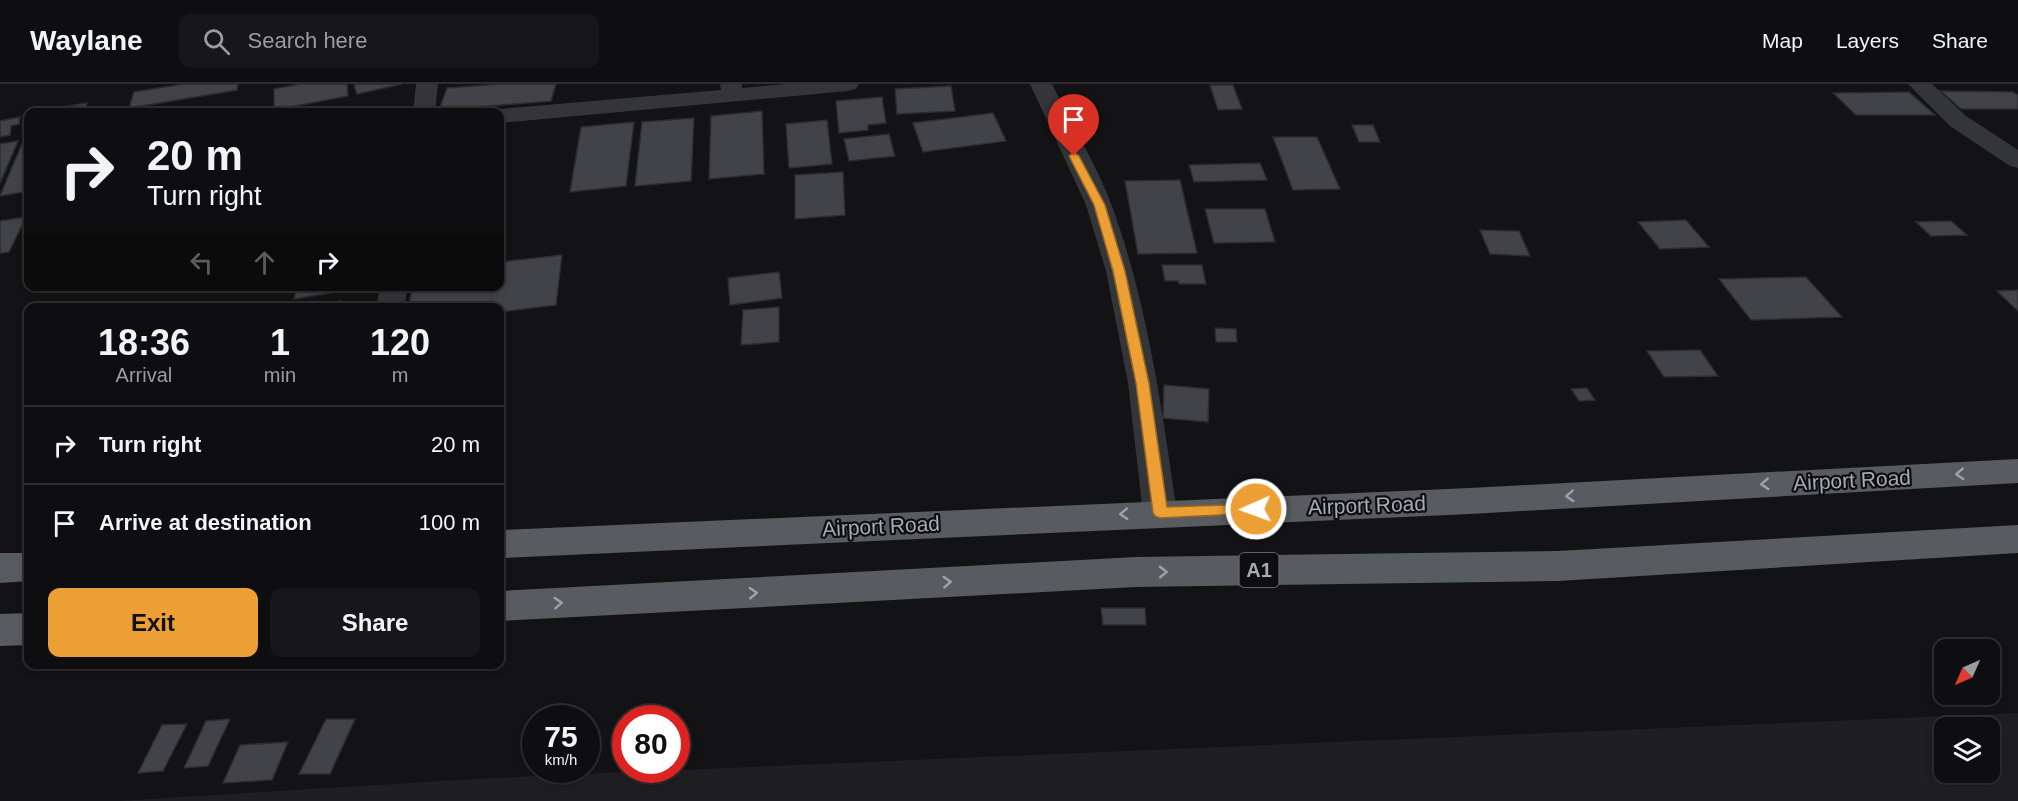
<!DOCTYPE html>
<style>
body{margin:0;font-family:Helvetica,sans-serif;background:#171719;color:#f1f3f6;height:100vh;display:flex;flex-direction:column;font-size:22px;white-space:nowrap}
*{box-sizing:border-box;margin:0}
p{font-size:20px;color:#9b9c9f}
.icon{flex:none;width:33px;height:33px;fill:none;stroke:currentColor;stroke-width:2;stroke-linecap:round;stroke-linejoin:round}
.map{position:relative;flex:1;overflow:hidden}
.panel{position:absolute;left:24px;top:219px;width:480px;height:366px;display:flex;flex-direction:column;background:#0e0e10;border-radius:12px;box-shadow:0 3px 9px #0003,0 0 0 2px #2e2e30}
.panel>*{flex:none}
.banner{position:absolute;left:24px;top:24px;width:480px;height:183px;border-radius:12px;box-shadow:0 3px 9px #0003,0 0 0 2px #2e2e30;background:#0e0e10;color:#f1f3f6;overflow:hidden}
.needle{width:39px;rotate:225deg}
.buttons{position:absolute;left:1934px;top:555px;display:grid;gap:12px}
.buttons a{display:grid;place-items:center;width:66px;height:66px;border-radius:12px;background:#0e0e10;box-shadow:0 3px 9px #0003,0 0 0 2px #2e2e30;font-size:30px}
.speed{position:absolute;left:522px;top:621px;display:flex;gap:12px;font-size:30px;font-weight:700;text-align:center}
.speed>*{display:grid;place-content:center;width:78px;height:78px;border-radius:50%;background:#0e0e10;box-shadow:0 3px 9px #0003,0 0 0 2px #2e2e30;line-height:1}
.speed small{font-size:15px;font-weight:400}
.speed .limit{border:9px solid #d22;background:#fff;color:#111}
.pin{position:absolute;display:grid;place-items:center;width:51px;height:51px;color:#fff;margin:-62px -26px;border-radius:50% 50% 50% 0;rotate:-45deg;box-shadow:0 0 6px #0007}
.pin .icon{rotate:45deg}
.me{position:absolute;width:66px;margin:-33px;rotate:268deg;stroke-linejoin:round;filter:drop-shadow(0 0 4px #0008)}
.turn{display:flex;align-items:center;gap:21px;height:126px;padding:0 24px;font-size:27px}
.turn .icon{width:78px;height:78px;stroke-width:2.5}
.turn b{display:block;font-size:42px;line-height:51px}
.lanes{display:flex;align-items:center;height:57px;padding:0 24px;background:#0003;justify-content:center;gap:30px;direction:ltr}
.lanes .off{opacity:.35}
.eta{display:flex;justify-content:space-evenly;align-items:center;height:102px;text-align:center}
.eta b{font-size:36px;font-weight:600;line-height:42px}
.primary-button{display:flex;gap:12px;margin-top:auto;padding:12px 24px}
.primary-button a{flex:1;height:69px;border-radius:12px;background:#eb9f35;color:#111;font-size:24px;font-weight:600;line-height:69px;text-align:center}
.primary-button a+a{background:#171719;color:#f1f3f6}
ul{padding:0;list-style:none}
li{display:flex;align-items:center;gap:18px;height:78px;padding:0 24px;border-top:2px solid #2e2e30}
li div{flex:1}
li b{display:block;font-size:22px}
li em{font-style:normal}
header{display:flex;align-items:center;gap:36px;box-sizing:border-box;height:84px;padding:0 30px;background:#0e0e10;border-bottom:2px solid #2e2e30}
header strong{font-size:28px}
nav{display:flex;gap:33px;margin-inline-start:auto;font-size:21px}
.search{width:420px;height:54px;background:#171719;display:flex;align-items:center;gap:15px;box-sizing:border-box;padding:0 21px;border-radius:12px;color:#9b9c9f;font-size:22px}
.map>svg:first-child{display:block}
</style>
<header>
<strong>Waylane</strong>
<div class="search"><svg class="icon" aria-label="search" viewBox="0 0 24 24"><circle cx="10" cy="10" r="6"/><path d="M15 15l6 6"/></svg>Search here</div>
<nav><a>Map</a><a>Layers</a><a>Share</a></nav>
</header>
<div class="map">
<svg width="2018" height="717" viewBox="0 0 2018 717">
<rect width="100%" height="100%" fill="#131315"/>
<!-- built -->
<path fill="#1f1f22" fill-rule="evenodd" d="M 2018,629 L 2018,717 L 117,717 L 491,694 ZM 1944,644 L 1989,644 L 1989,688 L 1944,688 Z"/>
<!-- building -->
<path fill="#424348" stroke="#2d2d31" stroke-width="1.5" d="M 184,0 L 238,0 L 237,6 L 129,24 L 134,8 Z
M 301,0 L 347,0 L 348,12 L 274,26 L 274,5 Z
M 360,0 L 402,0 L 357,10 L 354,1 Z
M 501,0 L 556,0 L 551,17 L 439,26 L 447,4 Z
M 1210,1 L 1233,1 L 1242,25 L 1218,26 Z
M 951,2 L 955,27 L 897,30 L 895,5 Z
M 1941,7 L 2013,8 L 2018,11 L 2018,25 L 1961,25 Z
M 1909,8 L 1935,31 L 1856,31 L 1833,9 Z
M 882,13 L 886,39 L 868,41 L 868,46 L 839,49 L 836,17 Z
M 87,19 L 85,28 L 33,28 Z
M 762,27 L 764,90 L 709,95 L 711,32 Z
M 993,29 L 1006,57 L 923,68 L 913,39 Z
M 20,33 L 19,40 L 11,42 L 10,51 L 0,53 L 0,37 Z
M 694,34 L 691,97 L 635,102 L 642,38 Z
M 827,36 L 832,80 L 789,84 L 786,40 Z
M 634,38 L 626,102 L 570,108 L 581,43 Z
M 1352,41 L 1373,41 L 1380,58 L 1359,58 Z
M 889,50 L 895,72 L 849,77 L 844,55 Z
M 1273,53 L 1317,53 L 1340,105 L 1293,106 Z
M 24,55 L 28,55 L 28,107 L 0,112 Z
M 18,57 L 0,99 L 0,60 Z
M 1260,79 L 1267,96 L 1194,98 L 1189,81 Z
M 843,88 L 845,131 L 795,135 L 795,91 Z
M 1180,96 L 1197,169 L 1138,170 L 1125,97 Z
M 1205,125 L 1265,125 L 1275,158 L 1214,159 Z
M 26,133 L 9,168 L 0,169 L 0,137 Z
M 1686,136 L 1709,163 L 1660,165 L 1638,138 Z
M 1951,137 L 1967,151 L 1931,152 L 1916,138 Z
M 1480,146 L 1519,147 L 1530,172 L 1490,170 Z
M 562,171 L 556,221 L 500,228 L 500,224 L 408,224 L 413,202 L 500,202 L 500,178 Z
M 1162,181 L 1202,181 L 1206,200 L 1179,200 L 1178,197 L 1165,197 Z
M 779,188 L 782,214 L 730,221 L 728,194 Z
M 1806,193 L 1842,233 L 1751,236 L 1719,195 Z
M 297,202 L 348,202 L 347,206 L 294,215 Z
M 2018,206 L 2018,227 L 1997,207 Z
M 340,217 L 339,224 L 305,224 Z
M 779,223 L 779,258 L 741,261 L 743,226 Z
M 1215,244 L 1236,245 L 1237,258 L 1216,258 Z
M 1700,266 L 1718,292 L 1664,293 L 1647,267 Z
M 1164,301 L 1209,305 L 1208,338 L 1163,334 Z
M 1587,304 L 1595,316 L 1579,317 L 1571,305 Z
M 1101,524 L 1145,524 L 1146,541 L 1103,541 Z
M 230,635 L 208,682 L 184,684 L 206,637 Z
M 326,635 L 355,635 L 330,690 L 299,690 Z
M 187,640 L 163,687 L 138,689 L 162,641 Z
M 288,658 L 272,696 L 223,699 L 240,661 Z"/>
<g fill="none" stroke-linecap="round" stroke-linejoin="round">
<!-- minor -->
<path fill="#343539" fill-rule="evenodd" d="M 416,0 L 438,0 L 435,28 L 413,28 Z
M 720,0 L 742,0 L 742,4 L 785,0 L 859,0 L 856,5 L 848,7 L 500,39 L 500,28 L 491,28 L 500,25 L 721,6 Z
M 1030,0 L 1052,0 C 1071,39 1097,82 1112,122 C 1148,221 1162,326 1177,429 L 1172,438 L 1160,442 L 1148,438 L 1143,429 L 1128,299 L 1106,187 L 1086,121 Z
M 1908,0 L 1932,0 L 1966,32 L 2018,66 L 2018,84 L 2010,82 L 1950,42 Z
M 380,202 L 408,202 L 404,224 L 376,224 Z"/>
<!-- trunk -->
<path fill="#585c61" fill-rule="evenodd" d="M 2018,375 L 2018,399 L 1470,430 L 500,474 L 500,446 L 1470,404 Z
M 2018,441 L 2018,469 L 1558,497 L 1136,503 L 500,537 L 500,507 L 1136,473 L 1558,467 Z
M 0,469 L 28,469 L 28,497 L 0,499 Z
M 28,529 L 28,561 L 0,562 L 0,530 Z"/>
</g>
<!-- one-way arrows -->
<defs><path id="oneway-chevron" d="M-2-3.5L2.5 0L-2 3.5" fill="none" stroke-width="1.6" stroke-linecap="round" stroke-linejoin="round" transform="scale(1.5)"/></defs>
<g stroke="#9da3ad">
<use href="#oneway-chevron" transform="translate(1960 390) rotate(177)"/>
<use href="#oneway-chevron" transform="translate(1765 400) rotate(177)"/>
<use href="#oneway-chevron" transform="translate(1570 412) rotate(177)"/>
<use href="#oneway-chevron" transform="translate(1124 430) rotate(177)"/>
<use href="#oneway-chevron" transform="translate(1163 488) rotate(-1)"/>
<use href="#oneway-chevron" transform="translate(947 498) rotate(-3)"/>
<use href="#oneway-chevron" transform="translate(753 509) rotate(-3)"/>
<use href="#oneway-chevron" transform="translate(558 519) rotate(-3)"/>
</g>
<!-- route -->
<path fill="#eb9f35" stroke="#996722" stroke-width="1.5" d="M 1074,68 L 1079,72 L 1105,121 L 1125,187 L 1149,299 L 1167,423 L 1256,420 L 1261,421 L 1263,425 L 1261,429 L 1160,434 L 1155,432 L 1153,429 L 1136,299 L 1113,187 L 1094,121 L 1069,72 Z"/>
<g text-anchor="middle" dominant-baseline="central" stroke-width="4.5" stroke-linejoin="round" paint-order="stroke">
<!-- shield labels -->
<rect fill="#0e0e10" stroke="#787c84" stroke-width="1.5" x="1239.5" y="469" width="39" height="34" rx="4.5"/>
<g font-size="20" font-weight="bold" fill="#a5abb5">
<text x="1259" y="486">A1</text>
</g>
<!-- street labels -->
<g font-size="21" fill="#a5abb5" stroke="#0e0e10">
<text transform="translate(1852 396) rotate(-3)">Airport Road</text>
<text transform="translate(1367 421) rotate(-2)">Airport Road</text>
<text transform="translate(881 442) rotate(-3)">Airport Road</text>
</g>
</g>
</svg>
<div class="buttons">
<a><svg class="needle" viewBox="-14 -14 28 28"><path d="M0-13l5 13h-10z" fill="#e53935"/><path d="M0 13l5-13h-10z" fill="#9b9c9f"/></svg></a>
<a><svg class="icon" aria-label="layers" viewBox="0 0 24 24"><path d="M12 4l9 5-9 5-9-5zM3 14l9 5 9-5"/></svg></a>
</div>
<div class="speed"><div>75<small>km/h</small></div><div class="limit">80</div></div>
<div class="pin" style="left:1074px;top:72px;background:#d93025"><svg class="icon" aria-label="arrive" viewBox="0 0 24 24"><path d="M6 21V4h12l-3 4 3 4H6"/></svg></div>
<svg class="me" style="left:1256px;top:425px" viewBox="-20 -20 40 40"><circle r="17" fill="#eb9f35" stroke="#fff" stroke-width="3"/><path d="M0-11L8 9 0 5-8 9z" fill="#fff"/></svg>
<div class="banner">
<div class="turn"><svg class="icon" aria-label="right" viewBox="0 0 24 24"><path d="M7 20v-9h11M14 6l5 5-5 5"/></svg><div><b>20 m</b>Turn right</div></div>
<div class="lanes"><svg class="icon off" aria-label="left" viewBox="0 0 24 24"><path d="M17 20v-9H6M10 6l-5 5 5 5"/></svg><svg class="icon off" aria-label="ahead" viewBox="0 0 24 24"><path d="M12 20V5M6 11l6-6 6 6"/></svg><svg class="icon" aria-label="right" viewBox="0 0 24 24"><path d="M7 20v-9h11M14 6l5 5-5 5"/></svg></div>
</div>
<section class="panel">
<div class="eta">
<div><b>18:36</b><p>Arrival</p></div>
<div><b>1</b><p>min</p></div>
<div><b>120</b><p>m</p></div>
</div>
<ul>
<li><svg class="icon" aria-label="right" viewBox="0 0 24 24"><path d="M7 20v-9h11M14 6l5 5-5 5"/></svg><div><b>Turn right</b></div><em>20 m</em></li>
<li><svg class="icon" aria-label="arrive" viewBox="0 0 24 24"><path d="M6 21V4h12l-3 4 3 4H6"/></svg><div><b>Arrive at destination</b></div><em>100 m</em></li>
</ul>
<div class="primary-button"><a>Exit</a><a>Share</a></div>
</section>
</div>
